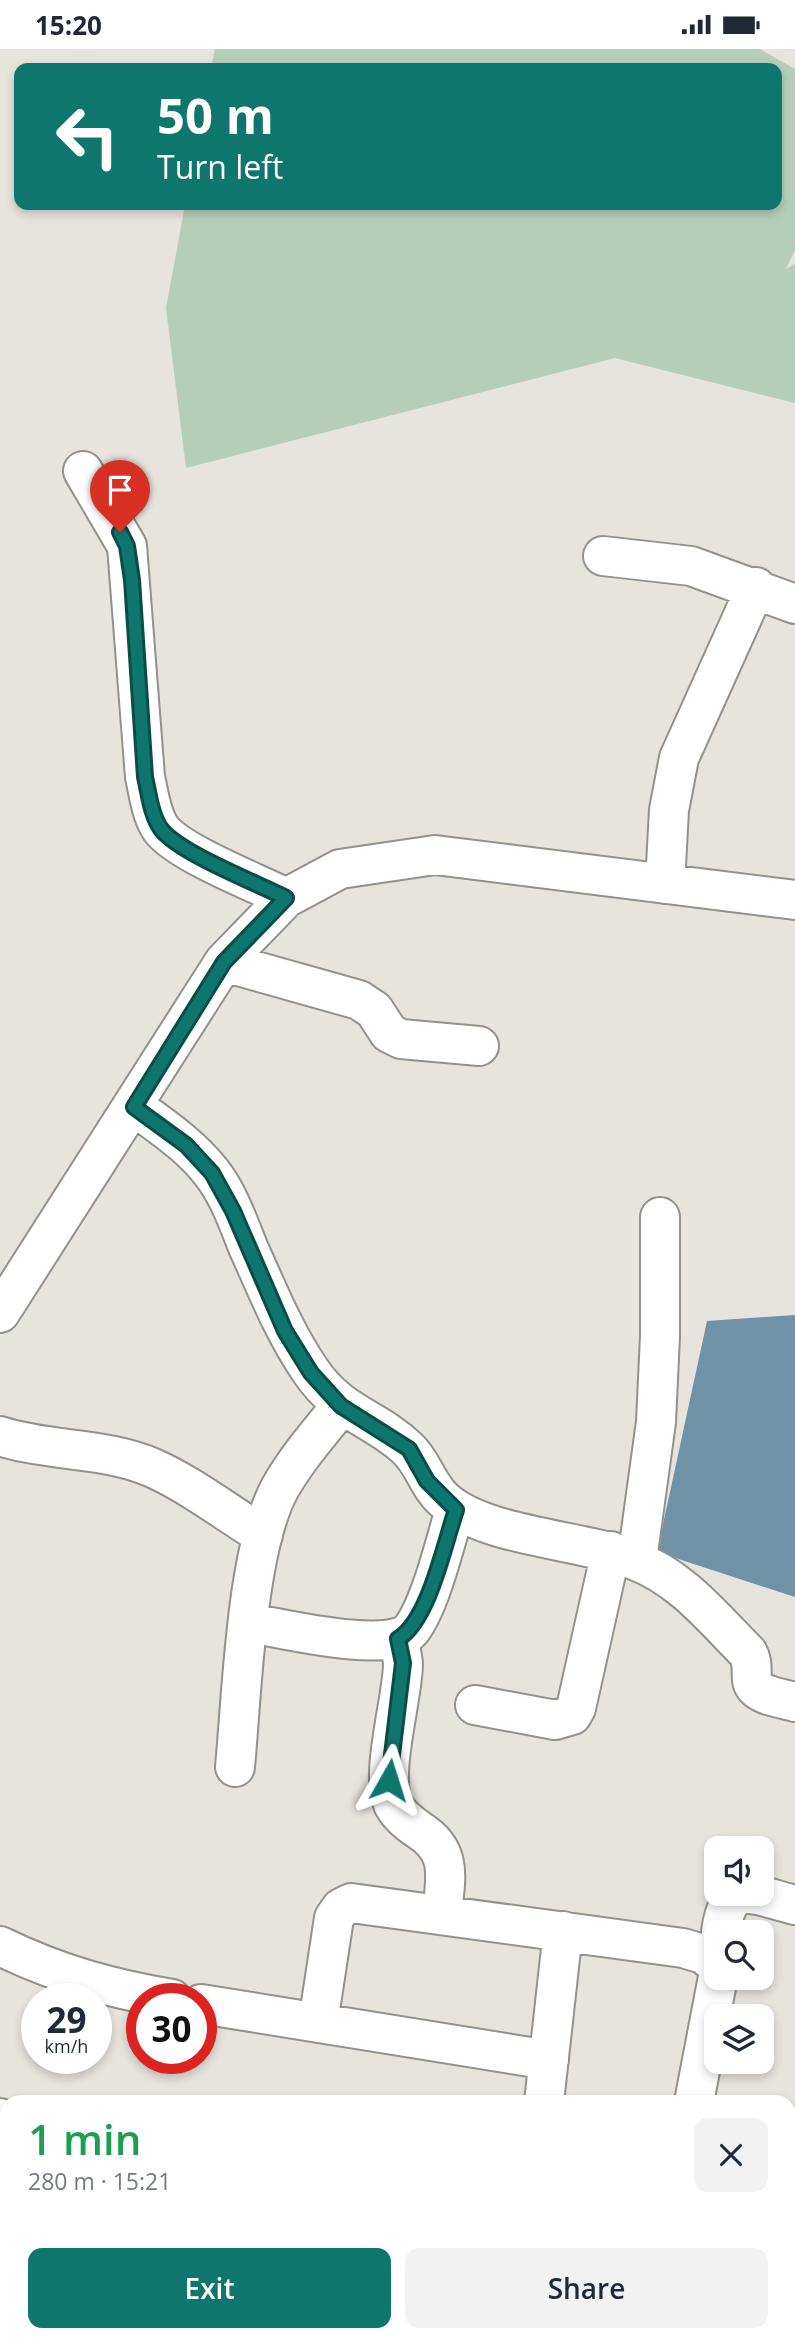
<!DOCTYPE html>
<meta charset="utf-8">
<style>
body{margin:0;font-family:"Open Sans",sans-serif;background:#f2f2f3;color:#1f2937;height:100vh;display:flex;flex-direction:column;font-size:26px;white-space:nowrap}
*{box-sizing:border-box;margin:0}
p{font-size:23px;color:#747a83}
.icon{flex:none;width:38px;height:38px;fill:none;stroke:currentColor;stroke-width:2;stroke-linecap:round;stroke-linejoin:round}
.map{position:relative;flex:1;overflow:hidden}
.side{position:absolute;left:0px;top:2046px;width:796px;height:247px;display:flex;flex-direction:column;background:#fff;border-radius:21px 21px 0 0;box-shadow:0 4px 10px #0003}
.side>*{flex:none}
.hud{position:absolute;left:14px;top:14px;width:768px;height:147px;border-radius:14px;box-shadow:0 4px 10px #0003;background:#0f766e;color:#fff;overflow:hidden}
.controls{position:absolute;left:704px;top:1787px;display:grid;gap:14px}
.controls a{display:grid;place-items:center;width:70px;height:70px;border-radius:14px;background:#fff;box-shadow:0 4px 10px #0003;font-size:35px}
.speed{position:absolute;left:21px;top:1934px;display:flex;gap:14px;font-size:35px;font-weight:700;text-align:center}
.speed>*{display:grid;place-content:center;width:91px;height:91px;border-radius:50%;background:#fff;box-shadow:0 4px 10px #0003;line-height:1}
.speed small{font-size:18px;font-weight:400}
.speed .limit{border:10px solid #d22;background:#fff;color:#111}
.pin{position:absolute;display:grid;place-items:center;width:60px;height:60px;color:#fff;margin:-72px -30px;border-radius:50% 50% 50% 0;rotate:-45deg;box-shadow:0 0 7px #0007}
.pin .icon{rotate:45deg}
.me{position:absolute;width:77px;margin:-38px;rotate:6deg;stroke-linejoin:round;filter:drop-shadow(0 0 5px #0008)}
.turn{display:flex;align-items:center;gap:24px;height:147px;padding:0 28px;font-size:32px}
.turn .icon{width:91px;height:91px;stroke-width:2.5}
.turn b{display:block;font-size:49px;line-height:60px}
.round{display:grid;place-items:center;flex:none;width:74px;height:74px;border-radius:14px;background:#f2f2f3}
.summary{display:flex;align-items:center;justify-content:space-between;height:119px;padding:0 28px}
h1{font-size:42px;font-weight:600;line-height:52px;color:#1e9e55}
.action{display:flex;gap:14px;margin-top:auto;padding:14px 28px}
.action a{flex:1;height:80px;border-radius:14px;background:#0f766e;color:#fff;font-size:28px;font-weight:600;line-height:80px;text-align:center}
.action a+a{background:#f2f2f3;color:#1f2937}
.status{display:flex;justify-content:space-between;align-items:center;height:49px;padding:0 35px;background:#fff;direction:ltr}
.status svg{height:19px;fill:currentColor}
.map>svg:first-child{display:block}
</style>
<div class="status"><b>15:20</b><svg viewBox="0 0 49 12"><path d="M0 12V9h3v3zM5 12V6h3v6zM10 12V3h3v9zM15 12V0h3v12zM26 1h20v11H26zM47 4h2v5h-2z"/></svg></div>
<div class="map">
<svg width="795" height="2291" viewBox="0 0 795 2291">
<rect width="100%" height="100%" fill="#e7e4de"/>
<!-- green -->
<path fill="#b5ceb9" d="M 215,0 L 760,0 L 795,20 L 795,201 L 786,220 L 795,215 L 795,354 L 615,309 L 186,419 L 166,259 L 185,156 L 777,156 L 777,19 L 211,19 Z"/>
<!-- water -->
<path fill="#6f92a6" d="M 795,1266 L 795,1548 L 657,1503 L 707,1272 Z"/>
<g fill="none" stroke-linecap="round" stroke-linejoin="round">
<defs>
<path id="minor" d="M 83,422 L 127,497 L 145,728 C 149,745 151,766 161,780 C 179,804 257,834 286,849
M 603,507 L 691,517 L 795,555
M 665,835 L 669,761 L 679,709 L 756,538
M 224,913 L 359,951 L 374,961 L 389,984 L 401,990 L 479,997
M 134,1057 C 161,1077 190,1096 211,1123 C 228,1144 238,1173 248,1198 C 267,1240 284,1283 310,1321 C 339,1365 376,1369 408,1400 C 423,1414 428,1437 444,1451 C 485,1488 581,1490 634,1511 C 682,1529 713,1569 748,1604 C 753,1613 751,1620 752,1631 C 754,1647 782,1649 795,1653
M 0,1264 L 224,913 L 286,849 L 340,820 L 435,806 L 795,851
M 0,1387 C 49,1403 106,1398 153,1419 C 191,1436 227,1464 263,1486
M 637,1511 L 656,1373 L 660,1287 L 660,1168
M 250,1574 C 281,1579 391,1606 411,1581 C 431,1555 445,1493 455,1461
M 398,1590 C 400,1598 403,1608 403,1616 C 402,1652 380,1724 393,1755 C 398,1765 410,1775 419,1781 C 454,1803 445,1830 442,1866
M 475,1656 L 555,1671 L 572,1666 L 576,1659 L 611,1502
M 235,1718 C 242,1644 246,1501 280,1439 C 297,1409 320,1383 341,1357
M 721,1883 C 728,1828 754,1846 795,1856
M 0,1897 C 58,1925 108,1939 172,1950
M 201,1955 L 549,2011
M 318,1974 L 334,1869 L 341,1859 L 351,1854 L 683,1899 L 703,1905 L 716,1915
M 544,2053 L 563,1882
M 694,2053 L 718,1928
M 0,2069 L 7,2072
M 789,2098 L 795,2098
M 4,2179 L 7,2167
M 789,2272 L 795,2273
M 388,2291 L 388,2286
M 748,2291 L 748,2286"/>
</defs>
<!-- minor casing -->
<use href="#minor" stroke="#93918b" stroke-width="42"/>
<!-- minor -->
<use href="#minor" stroke="#fff" stroke-width="38"/>
</g>
<g fill="none" stroke-linecap="round" stroke-linejoin="round">
<defs>
<path id="route" d="M 120,483 L 127,497 L 132,531 L 145,728 C 149,745 151,766 161,780 C 179,804 257,834 286,849 L 224,913 L 134,1058 L 186,1096 L 212,1124 L 233,1162 L 285,1282 L 311,1324 L 341,1357 L 409,1400 L 427,1432 L 456,1461 C 444,1496 429,1571 398,1590 L 403,1614 L 389,1731"/>
</defs>
<!-- route casing -->
<use href="#route" stroke="#0a4d48" stroke-width="18"/>
<!-- route -->
<use href="#route" stroke="#0f766e" stroke-width="12"/>
</g>
</svg>
<div class="controls">
<a><svg class="icon" aria-label="sound" viewBox="0 0 24 24"><path d="M4 9h4l5-4v14l-5-4H4zM17 9q2 3 0 6"/></svg></a>
<a><svg class="icon" aria-label="search" viewBox="0 0 24 24"><circle cx="10" cy="10" r="6"/><path d="M15 15l6 6"/></svg></a>
<a><svg class="icon" aria-label="layers" viewBox="0 0 24 24"><path d="M12 4l9 5-9 5-9-5zM3 14l9 5 9-5"/></svg></a>
</div>
<div class="speed"><div>29<small>km/h</small></div><div class="limit">30</div></div>
<div class="pin" style="left:120px;top:483px;background:#d93025"><svg class="icon" aria-label="arrive" viewBox="0 0 24 24"><path d="M6 21V4h12l-3 4 3 4H6"/></svg></div>
<svg class="me" style="left:389px;top:1731px" viewBox="-20 -20 40 40"><path d="M0-17L14 15 0 8-14 15z" fill="#0f766e" stroke="#fff" stroke-width="4"/></svg>
<div class="hud">
<div class="turn"><svg class="icon" aria-label="left" viewBox="0 0 24 24"><path d="M17 20v-9H6M10 6l-5 5 5 5"/></svg><div><b>50 m</b>Turn left</div></div>
</div>
<section class="side">
<div class="summary"><div><h1>1 min</h1><p>280 m · 15:21</p></div><a class="round"><svg class="icon" aria-label="close" viewBox="0 0 24 24"><path d="M6 6l12 12M18 6L6 18"/></svg></a></div>
<div class="action"><a>Exit</a><a>Share</a></div>
</section>
</div>
